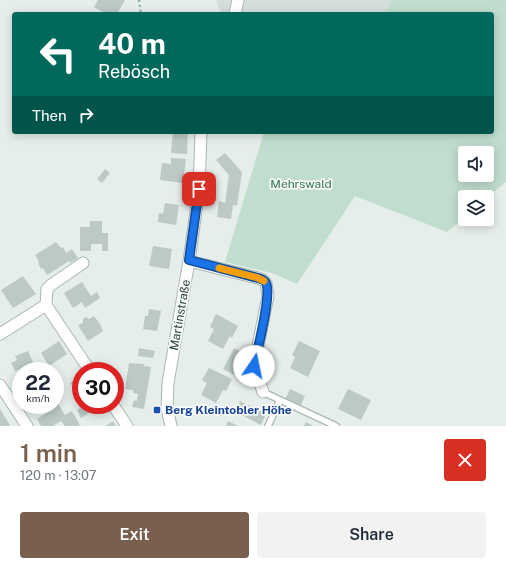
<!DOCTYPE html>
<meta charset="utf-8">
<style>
body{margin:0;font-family:"Public Sans",sans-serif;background:#f2f2f3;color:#1f2937;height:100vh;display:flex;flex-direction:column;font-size:15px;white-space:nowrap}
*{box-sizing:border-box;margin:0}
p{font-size:13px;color:#747a83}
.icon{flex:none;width:22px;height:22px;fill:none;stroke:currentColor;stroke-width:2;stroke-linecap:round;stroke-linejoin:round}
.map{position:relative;height:426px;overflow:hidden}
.drawer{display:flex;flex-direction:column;background:#fff;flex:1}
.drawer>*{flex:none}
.hud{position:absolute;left:12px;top:12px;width:482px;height:122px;border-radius:4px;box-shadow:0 2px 10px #0003;background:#00695c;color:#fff;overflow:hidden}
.fabs{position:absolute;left:458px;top:146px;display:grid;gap:8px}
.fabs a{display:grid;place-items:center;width:36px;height:36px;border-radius:4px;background:#fff;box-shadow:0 2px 10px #0003;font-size:20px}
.speed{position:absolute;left:12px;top:362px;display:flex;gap:8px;font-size:20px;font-weight:700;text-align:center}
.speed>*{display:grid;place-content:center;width:52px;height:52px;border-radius:50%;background:#fff;box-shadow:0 2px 10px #0003;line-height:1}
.speed small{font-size:10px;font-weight:400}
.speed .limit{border:6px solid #d22;background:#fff;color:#111}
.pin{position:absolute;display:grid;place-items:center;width:34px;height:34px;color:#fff;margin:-17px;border-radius:8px;box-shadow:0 2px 6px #0006}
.me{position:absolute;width:44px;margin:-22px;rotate:11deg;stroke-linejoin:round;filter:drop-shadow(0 0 3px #0008)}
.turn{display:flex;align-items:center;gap:14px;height:84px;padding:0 20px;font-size:18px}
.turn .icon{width:52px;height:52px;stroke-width:2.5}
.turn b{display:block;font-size:28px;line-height:34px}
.then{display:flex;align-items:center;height:38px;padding:0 20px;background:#0003;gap:8px;font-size:15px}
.round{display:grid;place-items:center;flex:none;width:42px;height:42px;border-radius:4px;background:#f2f2f3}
.summary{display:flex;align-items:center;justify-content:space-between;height:68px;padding:0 20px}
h1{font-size:24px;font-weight:600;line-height:30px;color:#795f4e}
.cta{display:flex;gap:8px;margin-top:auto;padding:8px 20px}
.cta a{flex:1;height:46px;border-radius:4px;background:#795f4e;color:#fff;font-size:16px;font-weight:600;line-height:46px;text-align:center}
.cta a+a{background:#f2f2f3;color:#1f2937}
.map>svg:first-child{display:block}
</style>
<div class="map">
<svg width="506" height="426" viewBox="0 0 506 426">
<rect width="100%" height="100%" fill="#e6eeec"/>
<!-- built -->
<path fill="#d5dedb" d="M 216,0 L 391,0 L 385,14 L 221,14 Z"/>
<!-- green -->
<path fill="#c1ddce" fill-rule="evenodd" d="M 391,0 L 506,0 L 506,182 L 487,198 L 487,197 L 465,197 L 465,217 L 447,232 L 355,196 L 297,284 L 272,273 L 225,262 L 264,132 L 492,132 L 492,14 L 385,14 ZM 465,153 L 487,153 L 487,175 L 465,175 Z"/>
<!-- building -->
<path fill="#bcc9c6" d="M 98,0 L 125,0 L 117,14 L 106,14 L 94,7 Z
M 173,132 L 188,132 L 187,154 L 171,153 Z
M 225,153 L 242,172 L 237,206 L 233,205 L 231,219 L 217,217 L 219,201 L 225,203 L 229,175 L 216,160 Z
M 171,158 L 186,159 L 183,183 L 160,180 L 162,163 L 171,164 Z
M 105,169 L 110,173 L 102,183 L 97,179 Z
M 165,203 L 179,205 L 176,225 L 158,222 L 159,213 L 163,214 Z
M 90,221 L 102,221 L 102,233 L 108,233 L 108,251 L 102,251 L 102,244 L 91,244 L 91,251 L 80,251 L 80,227 L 90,227 Z
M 56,242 L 61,248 L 63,247 L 66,253 L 72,249 L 78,258 L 70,263 L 69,261 L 47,275 L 43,268 L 41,269 L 38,263 L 39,262 L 35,255 Z
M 153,246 L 172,249 L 169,269 L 149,266 Z
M 23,276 L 36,294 L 13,308 L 1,290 Z
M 82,282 L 91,296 L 97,292 L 100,298 L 85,308 L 82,302 L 73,308 L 64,293 Z
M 149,309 L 161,311 L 157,331 L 143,329 L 145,316 L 148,316 Z
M 216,314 L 238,326 L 232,338 L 230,336 L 223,349 L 208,341 L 214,329 L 210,327 Z
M 94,316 L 100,324 L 103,331 L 88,341 L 78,325 L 83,323 L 83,319 L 86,317 L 89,319 Z
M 59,341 L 67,354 L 49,366 L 41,353 Z
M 299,341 L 320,351 L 308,377 L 290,368 L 295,357 L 292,355 Z
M 139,348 L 155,351 L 153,358 L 138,356 Z
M 234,348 L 245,354 L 234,375 L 223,369 Z
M 28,351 L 37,371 L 43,367 L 46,371 L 21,371 L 21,378 L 18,370 L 15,371 L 11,363 L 17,360 L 15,356 Z
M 129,363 L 144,364 L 144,366 L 151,367 L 144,409 L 132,407 L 134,400 L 137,401 L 138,394 L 133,393 L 133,390 L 125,389 Z
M 209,368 L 232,379 L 226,391 L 223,390 L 216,403 L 201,395 L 207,383 L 202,380 Z
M 81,375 L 81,400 L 70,383 Z
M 290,389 L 305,396 L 300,407 L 285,400 Z
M 348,389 L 371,400 L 361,420 L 338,409 Z
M 55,399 L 65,415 L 72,411 L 80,425 L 78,426 L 65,426 L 61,421 L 53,426 L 41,426 L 37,419 L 48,412 L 44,405 L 55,405 Z
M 240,401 L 266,414 L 261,425 L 240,414 L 243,408 L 238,406 Z
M 84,405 L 102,405 L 81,418 L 77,410 Z
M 0,409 L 10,425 L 9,426 L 0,426 Z
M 113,421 L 116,426 L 106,426 Z
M 228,421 L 238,426 L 226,426 Z
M 306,422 L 313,426 L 304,426 Z"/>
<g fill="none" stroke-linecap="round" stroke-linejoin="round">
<defs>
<path id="lane" d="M 263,392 L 336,426
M 268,426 L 280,400"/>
<path id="street" d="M 235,14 L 238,0
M 189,261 L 258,278 L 263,280 L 266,283 L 268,296 L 254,366 L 263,392
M 46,305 L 47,289 L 51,285 L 83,263
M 0,334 L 46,305 L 90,371
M 0,385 L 27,426
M 113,405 L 127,426
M 171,426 L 167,408 L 168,383 L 189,261 L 199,189 L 201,132"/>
</defs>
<!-- lane casing -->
<use href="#lane" stroke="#a9b6b4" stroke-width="8"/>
<!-- street casing -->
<use href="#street" stroke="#a9b6b4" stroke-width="13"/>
<!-- path -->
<path stroke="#89afaa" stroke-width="2.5" stroke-dasharray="2 3" stroke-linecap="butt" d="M 139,0 L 141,14"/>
<!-- lane -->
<use href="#lane" stroke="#fff" stroke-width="5.5"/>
<!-- street -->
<use href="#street" stroke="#fff" stroke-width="11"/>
</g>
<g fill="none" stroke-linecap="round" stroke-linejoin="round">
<defs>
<path id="route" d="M 199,189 L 189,260 L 258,278 C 261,279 265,280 266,283 C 272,295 257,351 254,366"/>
</defs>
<!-- route casing -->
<use href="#route" stroke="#114b97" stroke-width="10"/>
<!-- route -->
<use href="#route" stroke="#1a73e8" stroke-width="7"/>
<!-- slow -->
<path stroke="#f59e0b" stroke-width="7" d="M 219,268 L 258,278 L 264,281"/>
</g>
<!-- markers -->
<rect fill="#1a4fb4" stroke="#f7faf9" stroke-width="1.5" x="153" y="406" width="8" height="8" rx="2"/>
<g text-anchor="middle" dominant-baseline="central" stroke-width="3.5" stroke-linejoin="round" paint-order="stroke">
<!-- park labels -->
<g font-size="12" fill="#337358" stroke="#f7faf9">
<text x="301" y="184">Mehrswald</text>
</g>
<!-- street labels -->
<g font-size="12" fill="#263f3d" stroke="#f7faf9">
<text transform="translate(180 315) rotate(-80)">Martinstraße</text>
</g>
<!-- transit labels -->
<g font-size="12" font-weight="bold" fill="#164399" stroke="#f7faf9" text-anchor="start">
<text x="165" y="410">Berg Kleintobler Höhe</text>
</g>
</g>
</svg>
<div class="fabs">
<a><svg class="icon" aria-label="sound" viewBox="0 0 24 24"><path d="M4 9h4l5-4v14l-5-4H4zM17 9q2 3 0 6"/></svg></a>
<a><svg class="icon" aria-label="layers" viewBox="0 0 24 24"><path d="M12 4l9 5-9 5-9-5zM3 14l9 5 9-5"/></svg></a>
</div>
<div class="speed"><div>22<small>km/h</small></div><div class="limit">30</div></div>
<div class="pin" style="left:199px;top:189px;background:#d93025"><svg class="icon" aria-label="arrive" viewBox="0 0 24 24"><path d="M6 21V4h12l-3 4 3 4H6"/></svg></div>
<svg class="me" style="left:254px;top:366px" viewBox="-20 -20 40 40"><circle r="19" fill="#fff"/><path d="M0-13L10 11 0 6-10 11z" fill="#1a73e8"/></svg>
<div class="hud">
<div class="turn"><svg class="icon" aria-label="left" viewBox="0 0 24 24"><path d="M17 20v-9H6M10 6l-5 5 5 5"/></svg><div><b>40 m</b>Rebösch</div></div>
<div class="then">Then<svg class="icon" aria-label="right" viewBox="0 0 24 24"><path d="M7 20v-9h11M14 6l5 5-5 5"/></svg></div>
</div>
</div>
<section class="drawer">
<div class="summary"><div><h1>1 min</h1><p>120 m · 13:07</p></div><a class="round" style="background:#d93025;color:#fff"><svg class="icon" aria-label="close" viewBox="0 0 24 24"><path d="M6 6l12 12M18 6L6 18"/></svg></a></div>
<div class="cta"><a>Exit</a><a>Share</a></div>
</section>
